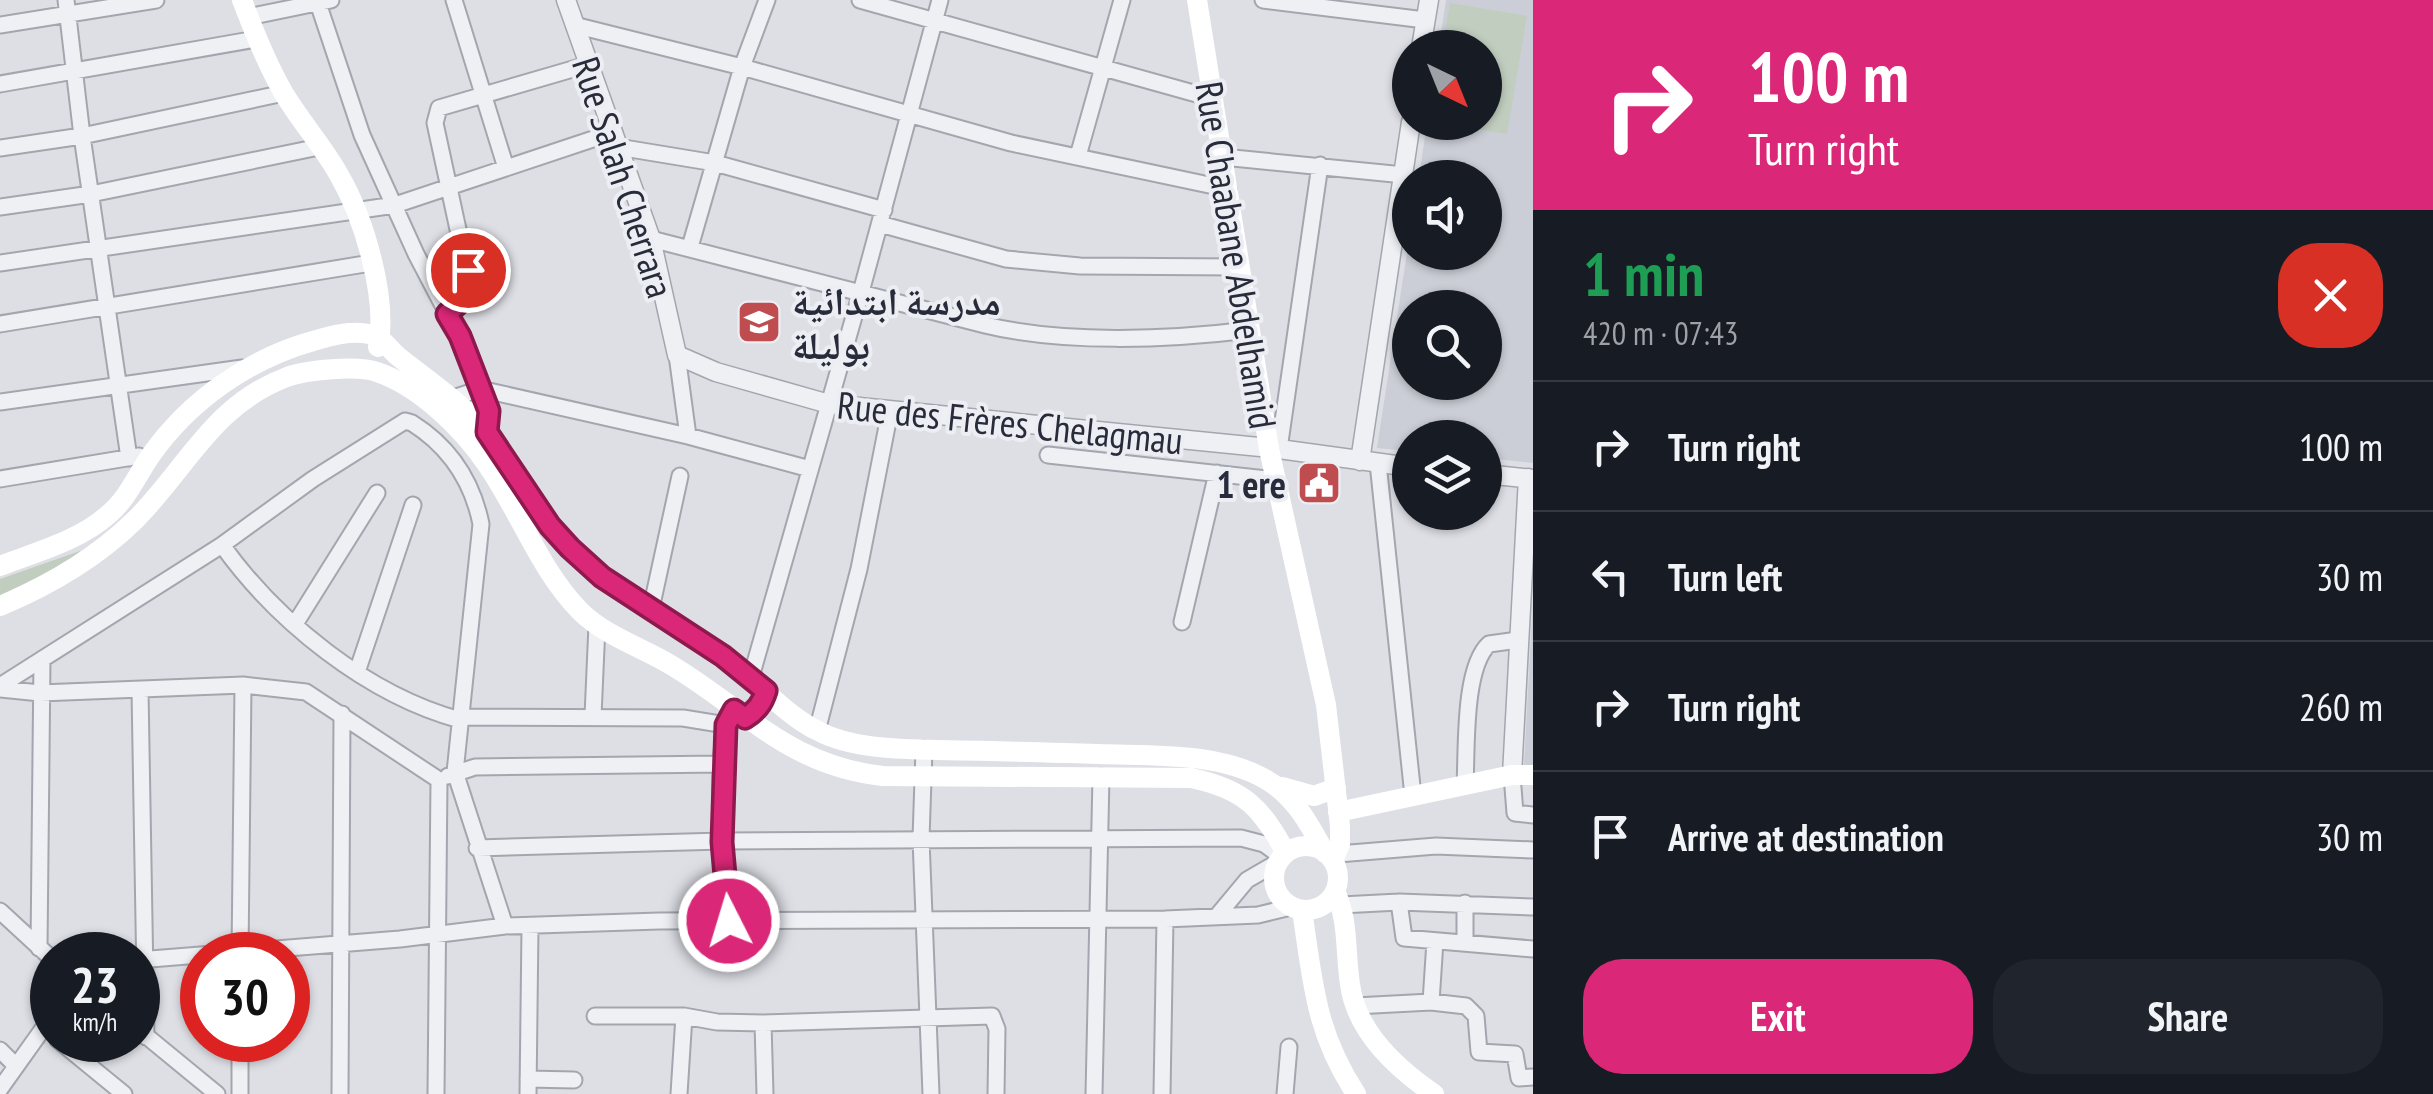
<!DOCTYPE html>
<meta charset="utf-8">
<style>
body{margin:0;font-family:"PT Sans Narrow","Noto Naskh Arabic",sans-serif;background:#20242c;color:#f1f3f6;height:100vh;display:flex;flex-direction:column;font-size:38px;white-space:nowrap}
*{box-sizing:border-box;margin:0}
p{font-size:32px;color:#9ea1a6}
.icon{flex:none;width:55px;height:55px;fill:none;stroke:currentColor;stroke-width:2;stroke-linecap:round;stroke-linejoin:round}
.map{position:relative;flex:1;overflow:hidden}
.panel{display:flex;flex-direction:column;background:#171b24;width:900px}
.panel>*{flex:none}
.hud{background:#db2777;color:#fff;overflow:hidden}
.needle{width:65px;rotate:137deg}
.tools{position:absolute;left:1392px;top:30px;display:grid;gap:20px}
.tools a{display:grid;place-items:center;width:110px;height:110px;border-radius:50%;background:#171b24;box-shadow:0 2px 8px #0004;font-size:50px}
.speed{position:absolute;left:30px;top:932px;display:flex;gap:20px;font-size:50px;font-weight:700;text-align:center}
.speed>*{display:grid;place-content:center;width:130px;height:130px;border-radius:50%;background:#171b24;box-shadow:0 2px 8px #0004;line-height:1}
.speed small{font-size:25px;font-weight:400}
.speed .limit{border:15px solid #d22;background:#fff;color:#111}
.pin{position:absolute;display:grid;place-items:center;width:85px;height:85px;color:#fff;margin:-42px;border:5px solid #fff;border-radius:50%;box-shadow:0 2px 10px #0007}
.me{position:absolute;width:110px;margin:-55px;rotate:355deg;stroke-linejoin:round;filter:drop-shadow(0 0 8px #0008)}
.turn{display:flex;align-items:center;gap:35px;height:210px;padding:0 50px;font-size:45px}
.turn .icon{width:130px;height:130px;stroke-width:2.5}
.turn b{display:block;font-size:70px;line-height:85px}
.round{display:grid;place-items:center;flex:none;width:105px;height:105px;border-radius:40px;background:#20242c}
.head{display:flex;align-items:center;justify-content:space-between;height:170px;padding:0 50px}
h1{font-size:60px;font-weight:800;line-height:75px;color:#1e9e55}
.primary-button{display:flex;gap:20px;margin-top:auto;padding:20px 50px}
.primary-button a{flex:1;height:115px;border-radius:40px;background:#db2777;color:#fff;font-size:40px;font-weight:800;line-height:115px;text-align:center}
.primary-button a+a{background:#20242c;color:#f1f3f6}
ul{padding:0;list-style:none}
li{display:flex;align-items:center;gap:30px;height:130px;padding:0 50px;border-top:2px solid #363941}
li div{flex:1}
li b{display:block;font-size:38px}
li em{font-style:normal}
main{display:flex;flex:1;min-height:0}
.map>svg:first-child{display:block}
</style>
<main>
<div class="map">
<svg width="1533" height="1094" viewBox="0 0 1533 1094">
<rect width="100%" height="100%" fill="#dddfe5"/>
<!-- built -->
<path fill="#cbced6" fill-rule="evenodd" d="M 1446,0 L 1533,0 L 1533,463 L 1485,458 L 1485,438 L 1410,438 L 1410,451 L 1377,448 L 1410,233 L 1410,252 L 1485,252 L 1485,178 L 1419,177 L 1427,123 L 1485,122 L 1485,48 L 1439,47 ZM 1410,308 L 1485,308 L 1485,382 L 1410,382 Z
M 1533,599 L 1533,765 L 1524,765 Z"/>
<!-- green -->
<path fill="#c1cebf" d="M 1450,3 L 1527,16 L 1507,134 L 1438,123 L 1485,122 L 1485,48 L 1442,47 Z
M 80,551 L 85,560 L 0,603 L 0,579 Z"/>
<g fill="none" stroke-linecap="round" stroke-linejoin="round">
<defs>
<path id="minor" d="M 66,0 L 82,136 L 129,458
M 317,0 L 362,135 L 416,254 L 459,336 L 489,411 L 487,432
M 454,0 L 506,168
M 860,0 L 1211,98
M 1263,0 L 1425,20
M 248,17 L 331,0
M 0,25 L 156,0
M 574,25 L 742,67 L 1011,143 L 1228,189
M 0,84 L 256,39
M 618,147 L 715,163 L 884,210
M 0,148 L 82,136 L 284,93
M 1078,156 L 1122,0
M 1223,157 L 1404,175
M 0,207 L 91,194 L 319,147
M 880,224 L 1006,259 L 1080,266 L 1239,267
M 651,239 L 985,325 C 1064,344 1168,340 1249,330
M 690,247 L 742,67 L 767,0
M 0,263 L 395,205 L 614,132
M 447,314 L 461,301 L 467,271 L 435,123 L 439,108 L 590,64
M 0,324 L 371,263
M 677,355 L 688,436
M 450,399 L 480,389 L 688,436 L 810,469
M 0,402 L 242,368
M 1279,449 L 1320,165
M 1048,455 L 1275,480
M 1378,463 L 1413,796
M 0,479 L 139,456
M 222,545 C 277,622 368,695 460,720
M 651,609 L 680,476
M 1182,622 L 1217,473
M 295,624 L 377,493
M 357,672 L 413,505
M 751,677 L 861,292 L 940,0
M 0,686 L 222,545 L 313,479 L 405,421 L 412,423 C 450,447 472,480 481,524 L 455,772 L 505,926
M 0,689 L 40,693 L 243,685 L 306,692 L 439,780
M 140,690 L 146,1037
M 593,716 L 597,625
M 461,717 L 683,718 L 726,725
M 817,731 L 859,569 L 890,411
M 924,749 L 921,839 L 931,1094
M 1512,775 L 1515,813 L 1533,815
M 448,776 L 475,767 L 722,764
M 1465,784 C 1467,750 1463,668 1489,644 L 1518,640
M 477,848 L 722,841 L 1241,838 L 1264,844 L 1282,857
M 1338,854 L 1436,846 L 1533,850
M 1399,902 L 1404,938 L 1533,949
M 1341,905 L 1399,902 L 1532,907
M 0,911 L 52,959
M 1217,916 L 1247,880 L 1278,862
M 729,921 C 725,879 712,751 730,717
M 1465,942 L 1465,903
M 39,948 L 42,659
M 240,955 L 243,685
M 138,960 L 400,939 L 505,926 L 659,921 L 1165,919 L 1258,915 L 1291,907
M 1431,1002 L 1435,941
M 1355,1006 L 1431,1002 L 1466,1006 L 1476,1016 L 1479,1052 L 1515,1054 L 1519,1078 L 1533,1077
M 595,1016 L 684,1016 L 717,1022 L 763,1023 L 992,1016 L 997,1029 L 996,1094
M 763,1023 L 765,1094
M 139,1030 L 217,1094
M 58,1040 L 124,1094
M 0,1050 L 16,1066
M 528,1079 L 574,1080
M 0,1089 L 52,1016
M 240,1094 L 240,1040
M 340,1094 L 342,714
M 436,1094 L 439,780
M 528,1094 L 530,927
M 679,1094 L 684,1016
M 1094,1094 L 1101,777
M 1162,1094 L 1165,919
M 1285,1094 L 1289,1047"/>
<path id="tertiary" d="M 566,0 L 651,239 L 677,355 L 716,372 L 829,404 L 1279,449 L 1410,467
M 1421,48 L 1429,0
M 1360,461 L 1411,122
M 1485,474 L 1533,479
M 1512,775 L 1528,478"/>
</defs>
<!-- minor casing -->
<use href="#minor" stroke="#a3a6ae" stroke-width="19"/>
<!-- tertiary casing -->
<use href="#tertiary" stroke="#a3a6ae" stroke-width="21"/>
<!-- minor -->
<use href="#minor" stroke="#eff0f4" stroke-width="15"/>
<!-- tertiary -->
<use href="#tertiary" stroke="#eff0f4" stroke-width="18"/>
<!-- secondary -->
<path stroke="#fff" stroke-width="20" d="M 242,0 C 254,32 266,62 283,92 C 300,121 323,146 339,175 C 364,218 388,298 378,347
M 1197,0 L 1269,449 L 1326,705 L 1340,826 L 1340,844 L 1333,861
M 0,566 C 36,552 79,541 109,514 C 128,498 137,475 151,455 C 190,400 249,359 313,341 C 330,336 350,330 369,334 C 383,336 389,350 400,358 C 429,381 461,403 486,431 C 519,467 536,515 571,549 C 615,593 672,620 723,656 C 756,679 782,713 818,731 C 852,749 899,749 937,750 C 991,751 1045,752 1099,754 C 1152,756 1217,752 1265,779 C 1294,795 1310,825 1325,853
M 0,606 C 50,585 95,559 134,521 C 186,470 212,405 287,377 C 306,370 357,365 377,372 C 419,386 462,428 486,463 C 519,510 539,569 580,611 C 605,636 641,647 671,665 C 746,710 789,766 883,776 L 1191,778 C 1244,789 1261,807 1286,853
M 1282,787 L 1314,796 L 1336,788
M 1338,812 L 1512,775 L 1533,775
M1274 878a32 32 0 1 1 64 0a32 32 0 1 1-64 0Z
M 1335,891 C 1349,921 1345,952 1350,984 C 1356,1032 1396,1068 1434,1094
M 1302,910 C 1313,983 1315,1031 1356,1094"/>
</g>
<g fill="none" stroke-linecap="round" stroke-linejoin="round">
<defs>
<path id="route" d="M 468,270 L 461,301 L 447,314 L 460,336 L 489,411 L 487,432 L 550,526 L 570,548 L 602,577 L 723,656 L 766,691 C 762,704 756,711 745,718 L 734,710 L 726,725 L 722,842 L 729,921"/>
</defs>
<!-- route casing -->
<use href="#route" stroke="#8e194d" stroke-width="25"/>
<!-- route -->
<use href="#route" stroke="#db2777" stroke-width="18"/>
</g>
<!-- icons -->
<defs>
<symbol id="school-square" viewBox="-11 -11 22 22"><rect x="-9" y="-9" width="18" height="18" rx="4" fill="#bf4d50" stroke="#eceef3"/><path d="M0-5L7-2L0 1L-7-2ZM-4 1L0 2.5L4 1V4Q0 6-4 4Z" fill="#fff"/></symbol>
<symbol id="civic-square" viewBox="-11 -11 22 22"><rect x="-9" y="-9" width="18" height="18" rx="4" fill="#bf4d50" stroke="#eceef3"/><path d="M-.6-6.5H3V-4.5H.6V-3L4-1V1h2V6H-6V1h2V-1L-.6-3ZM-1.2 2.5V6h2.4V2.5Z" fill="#fff"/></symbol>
</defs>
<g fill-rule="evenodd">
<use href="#school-square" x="734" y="297" width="50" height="50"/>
<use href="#civic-square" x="1294" y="458" width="50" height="50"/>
</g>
<g text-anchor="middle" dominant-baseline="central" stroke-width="8" stroke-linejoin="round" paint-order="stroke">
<!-- street labels -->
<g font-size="38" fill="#282c3a" stroke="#eceef3">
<text transform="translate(624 177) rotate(72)">Rue Salah Cherrara</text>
<text transform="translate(1237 255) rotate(81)">Rue Chaabane Abdelhamid</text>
<text transform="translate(1010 422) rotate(6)">Rue des Frères Chelagmau</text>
</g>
<!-- poi labels -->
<g font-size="38" font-weight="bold" fill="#282c3a" stroke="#eceef3" text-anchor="start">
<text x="792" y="300">مدرسة ابتدائية<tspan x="792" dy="44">بوليلة</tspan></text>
<text x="1286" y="483" text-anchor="end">1 ere</text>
</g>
</g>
</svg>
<div class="tools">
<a><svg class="needle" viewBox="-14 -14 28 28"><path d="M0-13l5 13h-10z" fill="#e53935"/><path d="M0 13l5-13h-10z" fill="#9ea1a6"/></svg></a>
<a><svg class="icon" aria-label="sound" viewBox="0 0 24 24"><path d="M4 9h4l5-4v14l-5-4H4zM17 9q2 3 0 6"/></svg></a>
<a><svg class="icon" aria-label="search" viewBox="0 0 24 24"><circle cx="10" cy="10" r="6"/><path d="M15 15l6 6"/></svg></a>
<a><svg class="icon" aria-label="layers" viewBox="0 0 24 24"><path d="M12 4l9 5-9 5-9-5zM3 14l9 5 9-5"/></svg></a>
</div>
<div class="speed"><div>23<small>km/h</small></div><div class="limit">30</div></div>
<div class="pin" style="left:468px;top:270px;background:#d93025"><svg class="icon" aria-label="arrive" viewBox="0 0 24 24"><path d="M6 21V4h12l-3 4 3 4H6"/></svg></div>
<svg class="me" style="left:729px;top:921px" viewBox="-20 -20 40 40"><circle r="17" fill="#db2777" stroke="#fff" stroke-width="3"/><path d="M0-11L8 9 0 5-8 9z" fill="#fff"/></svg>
</div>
<section class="panel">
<div class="hud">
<div class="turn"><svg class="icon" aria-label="right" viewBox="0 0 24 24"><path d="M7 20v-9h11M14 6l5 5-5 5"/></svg><div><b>100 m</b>Turn right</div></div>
</div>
<div class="head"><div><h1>1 min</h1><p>420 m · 07:43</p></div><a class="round" style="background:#d93025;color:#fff"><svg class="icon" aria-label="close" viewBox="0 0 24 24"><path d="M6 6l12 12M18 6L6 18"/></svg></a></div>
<ul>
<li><svg class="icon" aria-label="right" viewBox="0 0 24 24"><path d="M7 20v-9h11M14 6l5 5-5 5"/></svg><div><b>Turn right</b></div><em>100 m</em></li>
<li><svg class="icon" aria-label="left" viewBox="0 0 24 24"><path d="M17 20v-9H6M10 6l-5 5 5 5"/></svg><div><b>Turn left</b></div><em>30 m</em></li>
<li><svg class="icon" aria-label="right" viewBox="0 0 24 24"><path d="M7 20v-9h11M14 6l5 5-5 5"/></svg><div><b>Turn right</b></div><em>260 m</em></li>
<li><svg class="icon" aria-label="arrive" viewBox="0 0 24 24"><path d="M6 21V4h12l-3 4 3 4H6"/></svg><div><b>Arrive at destination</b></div><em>30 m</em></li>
</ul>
<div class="primary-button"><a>Exit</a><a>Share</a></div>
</section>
</main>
